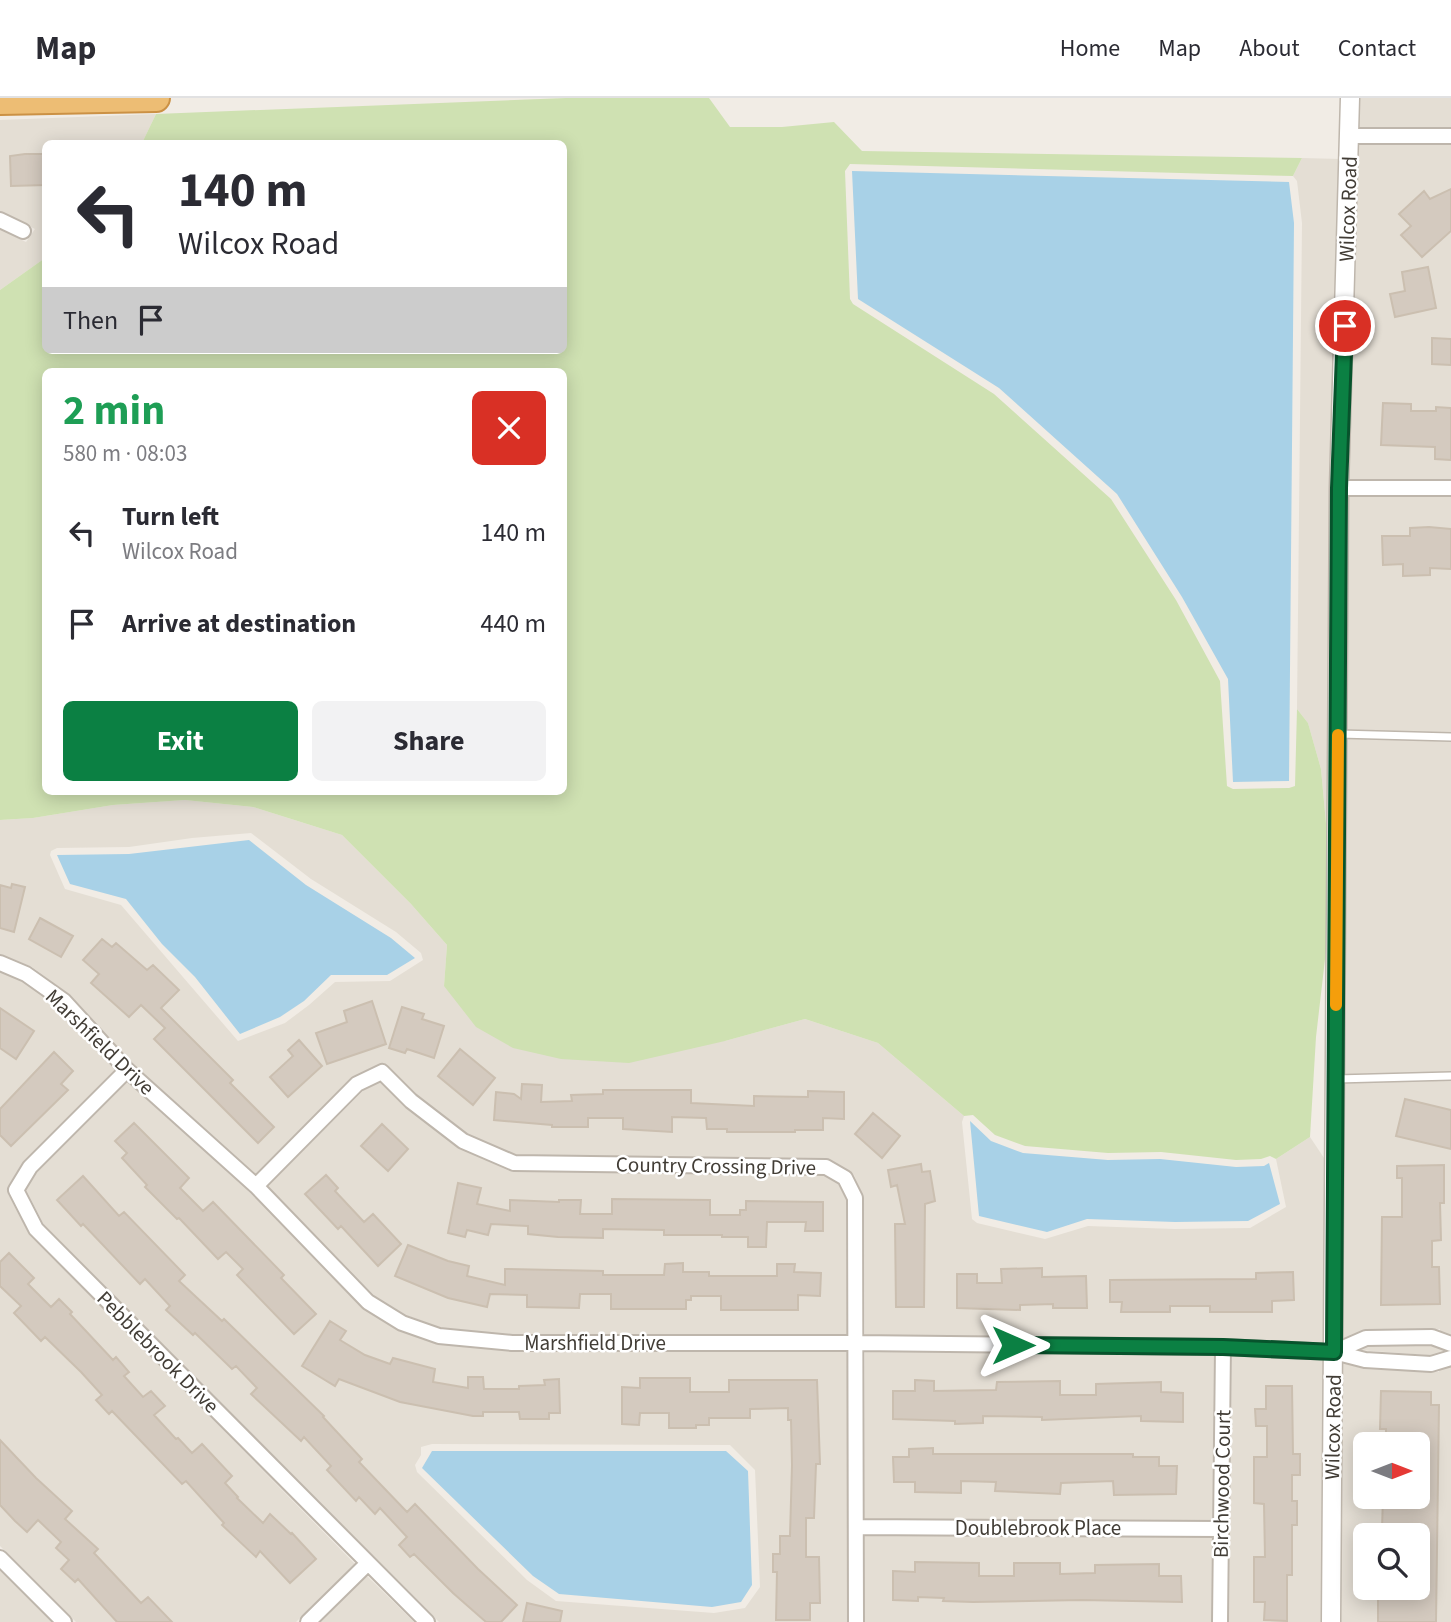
<!DOCTYPE html>
<meta charset="utf-8">
<style>
body{margin:0;font-family:"Source Sans 3",sans-serif;background:#f2f2f3;color:#2b2b33;height:100vh;display:flex;flex-direction:column;font-size:26px;white-space:nowrap}
*{box-sizing:border-box;margin:0}
p{font-size:23px;color:#7c7c81}
.icon{flex:none;width:38px;height:38px;fill:none;stroke:currentColor;stroke-width:2;stroke-linecap:round;stroke-linejoin:round}
.map{position:relative;flex:1;overflow:hidden}
.drawer{position:absolute;left:42px;top:270px;width:525px;height:427px;display:flex;flex-direction:column;background:#fff;border-radius:10px;box-shadow:0 4px 18px #0003}
.drawer>*{flex:none}
.hud{position:absolute;left:42px;top:42px;width:525px;height:214px;border-radius:10px;box-shadow:0 4px 18px #0003;background:#fff;color:#2b2b33;overflow:hidden}
.needle{width:46px;rotate:90deg}
.tools{position:absolute;left:1353px;top:1334px;display:grid;gap:14px}
.tools a{display:grid;place-items:center;width:77px;height:77px;border-radius:10px;background:#fff;box-shadow:0 4px 18px #0003;font-size:35px}
.pin{position:absolute;display:grid;place-items:center;width:60px;height:60px;color:#fff;margin:-30px;border:4px solid #fff;border-radius:50%;box-shadow:0 2px 7px #0007}
.me{position:absolute;width:77px;margin:-38px;rotate:90deg;stroke-linejoin:round;filter:drop-shadow(0 0 5px #0008)}
.turn{display:flex;align-items:center;gap:24px;height:147px;padding:0 21px;font-size:32px}
.turn .icon{width:91px;height:91px;stroke-width:2.5}
.turn b{display:block;font-size:49px;line-height:60px}
.then{display:flex;align-items:center;height:66px;padding:0 21px;background:#0003;gap:14px;font-size:26px}
.round{display:grid;place-items:center;flex:none;width:74px;height:74px;border-radius:10px;background:#f2f2f3}
.headline{display:flex;align-items:center;justify-content:space-between;height:119px;padding:0 21px}
h1{font-size:42px;font-weight:700;line-height:52px;color:#1e9e55}
.primary-button{display:flex;gap:14px;margin-top:auto;padding:14px 21px}
.primary-button a{flex:1;height:80px;border-radius:10px;background:#0b8043;color:#fff;font-size:28px;font-weight:700;line-height:80px;text-align:center}
.primary-button a+a{background:#f2f2f3;color:#2b2b33}
ul{padding:0;list-style:none}
li{display:flex;align-items:center;gap:21px;height:91px;padding:0 21px}
li div{flex:1}
li b{display:block;font-size:26px}
li em{font-style:normal}
header{display:flex;align-items:center;gap:42px;box-sizing:border-box;height:98px;padding:0 35px;background:#fff;border-bottom:2px solid #e1e1e2}
header strong{font-size:33px}
nav{display:flex;gap:38px;margin-inline-start:auto;font-size:24px}
.map>svg:first-child{display:block}
</style>
<header>
<strong>Map</strong>
<nav><a>Home</a><a>Map</a><a>About</a><a>Contact</a></nav>
</header>
<div class="map">
<svg width="1451" height="1524" viewBox="0 0 1451 1524">
<rect width="100%" height="100%" fill="#f1ece5"/>
<!-- residential -->
<path fill="#e4ded4" fill-rule="evenodd" d="M 1359,0 L 1451,0 L 1451,30 L 1359,30 Z
M 156,16 L 142,45 L 46,46 L 45,160 L 0,192 L 0,131 L 26,144 L 35,131 L 0,113 L 0,22 Z
M 1359,46 L 1451,46 L 1451,382 L 1349,382 Z
M 1302,60 L 1341,61 L 1328,747 L 1321,671 L 1308,625 L 1297,611 L 1302,125 L 1297,83 L 1293,78 Z
M 1348,398 L 1451,398 L 1451,1524 L 1340,1524 L 1343,1265 L 1365,1271 L 1439,1274 L 1440,1258 L 1359,1252 L 1368,1248 L 1441,1247 L 1440,1231 L 1366,1232 L 1343,1241 ZM 1365,1346 L 1418,1346 L 1418,1398 L 1365,1398 ZM 1365,1437 L 1418,1437 L 1418,1489 L 1365,1489 Z
M 185,702 L 253,709 L 342,737 L 411,806 L 447,847 L 444,888 L 725,943 L 805,921 L 878,945 L 964,1018 L 962,1024 L 972,1121 L 977,1125 L 1045,1141 L 1088,1128 L 1175,1131 L 1250,1130 L 1286,1109 L 1276,1061 L 1310,1039 L 1326,1063 L 1325,1246 L 1232,1241 L 865,1237 L 864,1100 L 854,1077 L 831,1062 L 516,1057 L 468,1036 L 418,998 L 389,969 L 378,967 L 350,981 L 255,1077 L 133,967 L 71,898 L 32,869 L 0,856 L 0,722 L 33,720 L 113,707 ZM 251,735 L 311,781 L 396,834 L 421,855 L 423,862 L 390,883 L 335,884 L 309,907 L 285,925 L 238,943 L 121,807 L 65,791 L 50,757 L 51,753 L 57,750 L 129,749 L 192,740 Z
M 0,873 L 21,882 L 57,908 L 115,972 L 23,1064 L 8,1088 L 8,1096 L 28,1134 L 355,1466 L 296,1524 L 76,1524 L 0,1448 Z
M 127,984 L 249,1094 L 361,1209 L 398,1232 L 438,1246 L 511,1253 L 847,1253 L 847,1524 L 439,1524 L 44,1127 L 26,1092 L 38,1073 ZM 432,1346 L 730,1347 L 755,1372 L 760,1489 L 745,1510 L 714,1515 L 556,1503 L 527,1482 L 417,1374 L 415,1367 L 421,1357 L 421,1349 Z
M 380,984 L 405,1009 L 458,1049 L 514,1073 L 823,1077 L 838,1086 L 846,1101 L 847,1237 L 513,1237 L 441,1230 L 406,1217 L 375,1198 L 268,1088 L 363,993 Z
M 865,1253 L 1214,1257 L 1212,1423 L 865,1421 Z
M 1232,1257 L 1325,1262 L 1322,1524 L 1229,1524 Z
M 865,1437 L 1212,1439 L 1211,1524 L 865,1524 Z
M 0,1472 L 52,1524 L 0,1524 Z
M 367,1478 L 414,1524 L 320,1524 Z"/>
<!-- green -->
<path fill="#cfe1b2" fill-rule="evenodd" d="M 566,0 L 709,0 L 730,29 L 782,29 L 834,24 L 862,53 L 1302,60 L 1293,78 L 850,66 L 845,73 L 850,201 L 853,206 L 994,296 L 1111,401 L 1176,502 L 1220,583 L 1227,688 L 1233,691 L 1289,690 L 1295,688 L 1297,611 L 1308,625 L 1321,671 L 1328,747 L 1327,844 L 1316,939 L 1310,1039 L 1276,1061 L 1270,1058 L 1261,1061 L 1236,1062 L 1161,1054 L 1108,1055 L 1025,1048 L 995,1037 L 973,1017 L 964,1018 L 878,945 L 805,921 L 725,943 L 629,965 L 561,961 L 513,950 L 476,929 L 444,888 L 447,847 L 411,806 L 342,737 L 253,709 L 185,702 L 113,707 L 33,720 L 0,722 L 0,192 L 45,160 L 46,252 L 564,252 L 564,46 L 142,45 L 156,16 ZM 46,273 L 564,273 L 564,693 L 46,693 Z"/>
<!-- water -->
<path fill="#a8d1e7" d="M 852,73 L 1289,84 L 1294,125 L 1289,683 L 1233,684 L 1228,581 L 1182,499 L 1117,396 L 999,290 L 858,201 Z
M 249,742 L 306,787 L 391,840 L 415,860 L 387,877 L 331,877 L 304,903 L 280,919 L 240,936 L 195,879 L 162,846 L 126,801 L 70,786 L 57,757 L 129,756 Z
M 970,1023 L 991,1043 L 1023,1055 L 1108,1062 L 1160,1061 L 1236,1069 L 1264,1068 L 1269,1065 L 1280,1106 L 1248,1123 L 1175,1124 L 1087,1121 L 1047,1134 L 979,1118 Z
M 432,1353 L 726,1353 L 748,1373 L 752,1487 L 741,1504 L 712,1509 L 559,1496 L 533,1478 L 422,1370 Z"/>
<!-- building -->
<path fill="#d4cabf" stroke="#cbbfb0" stroke-width="2" d="M 25,56 L 46,56 L 46,87 L 11,88 L 10,58 Z
M 1451,91 L 1451,133 L 1422,159 L 1401,137 L 1411,128 L 1399,116 L 1424,93 L 1430,101 Z
M 1428,169 L 1436,210 L 1395,219 L 1390,196 L 1405,193 L 1402,174 Z
M 1432,240 L 1451,241 L 1451,267 L 1432,266 Z
M 1383,305 L 1411,306 L 1411,313 L 1436,313 L 1436,309 L 1451,310 L 1451,362 L 1435,361 L 1435,349 L 1381,347 Z
M 1429,429 L 1451,431 L 1451,471 L 1430,470 L 1430,477 L 1403,478 L 1403,466 L 1383,467 L 1382,438 L 1410,438 L 1410,430 Z
M 12,786 L 25,789 L 14,834 L 0,830 L 0,787 L 11,790 Z
M 40,820 L 73,838 L 61,859 L 29,841 Z
M 102,841 L 112,849 L 116,845 L 147,872 L 153,867 L 179,892 L 161,910 L 233,982 L 230,985 L 274,1029 L 258,1045 L 154,941 L 165,930 L 141,907 L 129,919 L 91,885 L 99,876 L 83,862 Z
M 372,903 L 386,946 L 327,966 L 316,935 L 347,924 L 344,913 Z
M 402,909 L 424,916 L 422,921 L 444,928 L 434,960 L 407,951 L 405,955 L 389,950 Z
M 0,910 L 34,933 L 16,961 L 0,950 Z
M 299,942 L 322,968 L 288,999 L 270,979 L 293,958 L 288,952 Z
M 460,951 L 495,980 L 473,1007 L 438,978 Z
M 54,954 L 73,973 L 61,986 L 68,992 L 11,1048 L 0,1037 L 0,1011 Z
M 522,986 L 542,987 L 541,1004 L 572,1003 L 571,997 L 603,996 L 603,992 L 691,992 L 691,1005 L 754,1008 L 754,998 L 808,999 L 808,993 L 844,994 L 844,1021 L 823,1020 L 823,1032 L 795,1032 L 795,1034 L 727,1034 L 727,1031 L 707,1031 L 706,1020 L 672,1019 L 672,1034 L 623,1031 L 623,1020 L 588,1020 L 588,1029 L 552,1029 L 552,1027 L 494,1022 L 496,994 L 514,996 L 521,1001 Z
M 1405,1001 L 1451,1012 L 1451,1051 L 1396,1038 Z
M 873,1015 L 900,1038 L 882,1060 L 855,1036 Z
M 134,1025 L 189,1080 L 180,1090 L 203,1113 L 213,1104 L 284,1177 L 281,1180 L 316,1216 L 294,1236 L 237,1177 L 243,1171 L 226,1154 L 218,1161 L 179,1120 L 177,1121 L 145,1089 L 147,1087 L 122,1060 L 127,1055 L 115,1043 Z
M 382,1026 L 408,1051 L 388,1073 L 361,1048 Z
M 921,1066 L 922,1074 L 930,1073 L 935,1103 L 925,1106 L 924,1209 L 896,1209 L 895,1126 L 905,1126 L 897,1087 L 891,1089 L 888,1072 Z
M 1444,1067 L 1444,1105 L 1440,1105 L 1441,1142 L 1432,1143 L 1432,1169 L 1439,1169 L 1440,1206 L 1381,1207 L 1382,1119 L 1402,1119 L 1402,1080 L 1397,1080 L 1397,1068 Z
M 326,1077 L 338,1090 L 335,1093 L 364,1124 L 373,1116 L 401,1146 L 378,1168 L 341,1128 L 338,1131 L 305,1096 Z
M 83,1078 L 119,1118 L 124,1114 L 185,1177 L 179,1183 L 222,1223 L 224,1221 L 324,1318 L 323,1319 L 362,1361 L 359,1364 L 407,1414 L 415,1406 L 478,1471 L 517,1507 L 501,1524 L 486,1524 L 453,1495 L 414,1456 L 410,1459 L 399,1447 L 407,1439 L 380,1410 L 375,1416 L 359,1399 L 356,1403 L 327,1372 L 331,1368 L 304,1339 L 301,1343 L 251,1296 L 257,1290 L 236,1268 L 232,1271 L 195,1235 L 193,1237 L 166,1212 L 170,1208 L 145,1181 L 140,1186 L 83,1126 L 81,1128 L 57,1102 Z
M 458,1085 L 481,1090 L 477,1106 L 510,1113 L 510,1102 L 559,1104 L 559,1102 L 581,1102 L 580,1116 L 612,1116 L 612,1101 L 710,1102 L 710,1117 L 740,1117 L 740,1112 L 746,1112 L 746,1103 L 823,1104 L 823,1133 L 805,1133 L 806,1124 L 767,1124 L 766,1149 L 748,1149 L 748,1139 L 722,1139 L 722,1137 L 664,1137 L 664,1132 L 603,1131 L 603,1140 L 558,1139 L 528,1136 L 528,1128 L 491,1126 L 488,1137 L 467,1132 L 465,1139 L 448,1135 Z
M 408,1147 L 448,1163 L 469,1168 L 467,1178 L 505,1187 L 505,1171 L 603,1173 L 603,1177 L 664,1177 L 665,1166 L 683,1165 L 683,1174 L 709,1174 L 709,1178 L 777,1178 L 777,1166 L 795,1166 L 794,1174 L 821,1175 L 820,1198 L 798,1197 L 798,1212 L 721,1212 L 721,1198 L 691,1198 L 691,1202 L 686,1202 L 686,1211 L 611,1211 L 611,1196 L 580,1196 L 579,1210 L 527,1209 L 527,1197 L 490,1196 L 487,1209 L 448,1200 L 395,1178 Z
M 9,1155 L 34,1180 L 28,1186 L 51,1209 L 59,1201 L 72,1214 L 70,1216 L 113,1262 L 116,1259 L 129,1274 L 124,1278 L 143,1299 L 151,1293 L 165,1308 L 154,1317 L 176,1341 L 178,1340 L 192,1355 L 202,1346 L 232,1378 L 225,1385 L 238,1399 L 237,1400 L 263,1425 L 270,1416 L 291,1436 L 292,1435 L 316,1461 L 290,1485 L 260,1453 L 256,1459 L 222,1427 L 224,1425 L 186,1383 L 182,1386 L 112,1313 L 109,1316 L 96,1302 L 102,1297 L 81,1274 L 45,1239 L 41,1243 L 14,1215 L 21,1208 L 0,1188 L 0,1164 Z
M 1042,1170 L 1042,1179 L 1086,1178 L 1087,1210 L 1053,1210 L 1053,1206 L 1020,1207 L 1020,1212 L 957,1210 L 957,1176 L 977,1176 L 977,1185 L 1002,1185 L 1001,1171 Z
M 1293,1174 L 1294,1202 L 1272,1203 L 1272,1214 L 1210,1214 L 1210,1208 L 1170,1208 L 1170,1214 L 1121,1214 L 1122,1204 L 1110,1204 L 1110,1182 L 1256,1181 L 1256,1175 Z
M 330,1223 L 346,1233 L 340,1242 L 365,1257 L 390,1266 L 393,1260 L 435,1271 L 433,1284 L 468,1290 L 468,1279 L 483,1279 L 484,1291 L 519,1291 L 519,1288 L 545,1287 L 544,1282 L 559,1281 L 560,1315 L 549,1315 L 549,1321 L 520,1321 L 519,1314 L 483,1314 L 483,1318 L 473,1318 L 400,1304 L 339,1281 L 335,1288 L 302,1268 Z
M 640,1280 L 690,1280 L 690,1294 L 729,1294 L 729,1282 L 817,1282 L 820,1366 L 816,1366 L 814,1420 L 806,1420 L 806,1459 L 819,1459 L 820,1505 L 810,1505 L 810,1522 L 776,1522 L 777,1474 L 773,1474 L 773,1456 L 780,1456 L 780,1438 L 790,1438 L 792,1367 L 791,1322 L 788,1322 L 788,1310 L 750,1311 L 750,1320 L 709,1320 L 709,1327 L 696,1327 L 696,1330 L 669,1330 L 669,1315 L 640,1315 L 639,1327 L 622,1326 L 622,1289 L 640,1290 Z
M 915,1282 L 934,1283 L 934,1293 L 996,1292 L 997,1284 L 1060,1283 L 1060,1297 L 1096,1297 L 1096,1286 L 1161,1284 L 1161,1294 L 1183,1295 L 1183,1324 L 1141,1323 L 1141,1318 L 1042,1322 L 1042,1319 L 983,1318 L 983,1325 L 955,1326 L 955,1323 L 893,1321 L 893,1293 L 915,1293 Z
M 1266,1288 L 1292,1288 L 1293,1356 L 1300,1356 L 1300,1377 L 1292,1377 L 1292,1403 L 1297,1403 L 1297,1427 L 1292,1427 L 1292,1477 L 1287,1477 L 1287,1523 L 1264,1522 L 1265,1504 L 1254,1504 L 1254,1459 L 1265,1459 L 1264,1406 L 1254,1405 L 1254,1359 L 1267,1359 L 1267,1328 L 1256,1328 L 1255,1311 L 1266,1311 Z
M 1381,1293 L 1431,1294 L 1431,1307 L 1439,1307 L 1436,1524 L 1378,1524 L 1378,1494 L 1418,1495 L 1418,1432 L 1382,1432 L 1383,1398 L 1418,1398 L 1418,1346 L 1386,1346 L 1386,1331 L 1380,1331 Z
M 0,1342 L 36,1380 L 72,1413 L 65,1421 L 98,1451 L 94,1455 L 141,1505 L 148,1499 L 172,1524 L 117,1524 L 78,1481 L 75,1484 L 61,1471 L 69,1462 L 56,1450 L 61,1444 L 38,1422 L 27,1434 L 15,1423 L 0,1407 Z
M 933,1350 L 933,1356 L 1133,1356 L 1133,1359 L 1159,1359 L 1159,1368 L 1177,1368 L 1176,1396 L 1114,1397 L 1113,1383 L 1061,1385 L 1060,1396 L 995,1393 L 996,1384 L 961,1383 L 961,1395 L 915,1394 L 915,1384 L 894,1384 L 893,1359 L 909,1359 L 909,1351 Z
M 915,1464 L 979,1465 L 979,1478 L 1014,1478 L 1014,1465 L 1060,1465 L 1060,1476 L 1095,1475 L 1095,1467 L 1159,1466 L 1159,1478 L 1181,1478 L 1182,1504 L 1082,1502 L 973,1504 L 943,1503 L 944,1500 L 918,1499 L 918,1503 L 893,1502 L 893,1473 L 915,1474 Z
M 527,1505 L 562,1513 L 560,1524 L 523,1524 Z"/>
<g fill="none" stroke-linecap="round" stroke-linejoin="round">
<defs>
<path id="service" d="M 1339,636 L 1451,639
M 1336,981 L 1451,978"/>
<path id="minor" d="M 1351,38 L 1451,38
M 0,122 L 23,133
M 1339,390 L 1451,390
M 0,865 L 26,876 L 64,903 L 127,972 L 256,1088 L 368,1204 L 402,1225 L 439,1238 L 512,1245 L 856,1245 L 1223,1249 L 1334,1254 L 1365,1262 L 1431,1266 L 1451,1260
M 127,972 L 30,1069 L 16,1092 L 36,1131 L 427,1524
M 256,1088 L 357,986 L 382,974 L 411,1003 L 463,1043 L 514,1065 L 826,1069 L 845,1080 L 855,1100 L 856,1524
M 1334,1254 L 1366,1240 L 1432,1239 L 1451,1246
M 856,1429 L 1221,1431
M 0,1460 L 64,1524
M 308,1524 L 367,1466
M 1220,1524 L 1223,1249"/>
<path id="tertiary" d="M 1331,1524 L 1339,390 L 1350,0"/>
<path id="motorway" d="M 0,3 L 156,0"/>
</defs>
<!-- service casing -->
<use href="#service" stroke="#beb6ac" stroke-width="10"/>
<!-- minor casing -->
<use href="#minor" stroke="#beb6ac" stroke-width="18"/>
<!-- tertiary casing -->
<use href="#tertiary" stroke="#beb6ac" stroke-width="21"/>
<!-- motorway casing -->
<use href="#motorway" stroke="#cb9145" stroke-width="30"/>
<!-- service -->
<use href="#service" stroke="#fff" stroke-width="7"/>
<!-- minor -->
<use href="#minor" stroke="#fff" stroke-width="14"/>
<!-- tertiary -->
<use href="#tertiary" stroke="#fff" stroke-width="18"/>
<!-- motorway -->
<use href="#motorway" stroke="#edbd74" stroke-width="26"/>
</g>
<g fill="none" stroke-linecap="round" stroke-linejoin="round">
<defs>
<path id="route" d="M 1013,1247 L 1223,1249 L 1334,1254 L 1339,390 L 1345,228"/>
</defs>
<!-- route casing -->
<use href="#route" stroke="#07532c" stroke-width="18"/>
<!-- route -->
<use href="#route" stroke="#0b8043" stroke-width="12"/>
<!-- slow -->
<path stroke="#f59e0b" stroke-width="12" d="M 1336,907 L 1338,637"/>
</g>
<g text-anchor="middle" dominant-baseline="central" stroke-width="5" stroke-linejoin="round" paint-order="stroke">
<!-- street labels -->
<g font-size="21" fill="#423d36" stroke="#fff">
<text transform="translate(1348 111) rotate(-88)">Wilcox Road</text>
<text transform="translate(100 944) rotate(44)">Marshfield Drive</text>
<text transform="translate(716 1068) rotate(1)">Country Crossing Drive</text>
<text x="595" y="1245">Marshfield Drive</text>
<text transform="translate(158 1254) rotate(45)">Pebblebrook Drive</text>
<text transform="translate(1333 1329) rotate(-89)">Wilcox Road</text>
<text transform="translate(1222 1386) rotate(-89)">Birchwood Court</text>
<text x="1038" y="1430">Doublebrook Place</text>
</g>
</g>
</svg>
<div class="tools">
<a><svg class="needle" viewBox="-14 -14 28 28"><path d="M0-13l5 13h-10z" fill="#e53935"/><path d="M0 13l5-13h-10z" fill="#7c7c81"/></svg></a>
<a><svg class="icon" aria-label="search" viewBox="0 0 24 24"><circle cx="10" cy="10" r="6"/><path d="M15 15l6 6"/></svg></a>
</div>
<div class="pin" style="left:1345px;top:228px;background:#d93025"><svg class="icon" aria-label="arrive" viewBox="0 0 24 24"><path d="M6 21V4h12l-3 4 3 4H6"/></svg></div>
<svg class="me" style="left:1013px;top:1247px" viewBox="-20 -20 40 40"><path d="M0-17L14 15 0 8-14 15z" fill="#0b8043" stroke="#fff" stroke-width="4"/></svg>
<div class="hud">
<div class="turn"><svg class="icon" aria-label="left" viewBox="0 0 24 24"><path d="M17 20v-9H6M10 6l-5 5 5 5"/></svg><div><b>140 m</b>Wilcox Road</div></div>
<div class="then">Then<svg class="icon" aria-label="arrive" viewBox="0 0 24 24"><path d="M6 21V4h12l-3 4 3 4H6"/></svg></div>
</div>
<section class="drawer">
<div class="headline"><div><h1>2 min</h1><p>580 m · 08:03</p></div><a class="round" style="background:#d93025;color:#fff"><svg class="icon" aria-label="close" viewBox="0 0 24 24"><path d="M6 6l12 12M18 6L6 18"/></svg></a></div>
<ul>
<li><svg class="icon" aria-label="left" viewBox="0 0 24 24"><path d="M17 20v-9H6M10 6l-5 5 5 5"/></svg><div><b>Turn left</b><p>Wilcox Road</p></div><em>140 m</em></li>
<li><svg class="icon" aria-label="arrive" viewBox="0 0 24 24"><path d="M6 21V4h12l-3 4 3 4H6"/></svg><div><b>Arrive at destination</b></div><em>440 m</em></li>
</ul>
<div class="primary-button"><a>Exit</a><a>Share</a></div>
</section>
</div>
